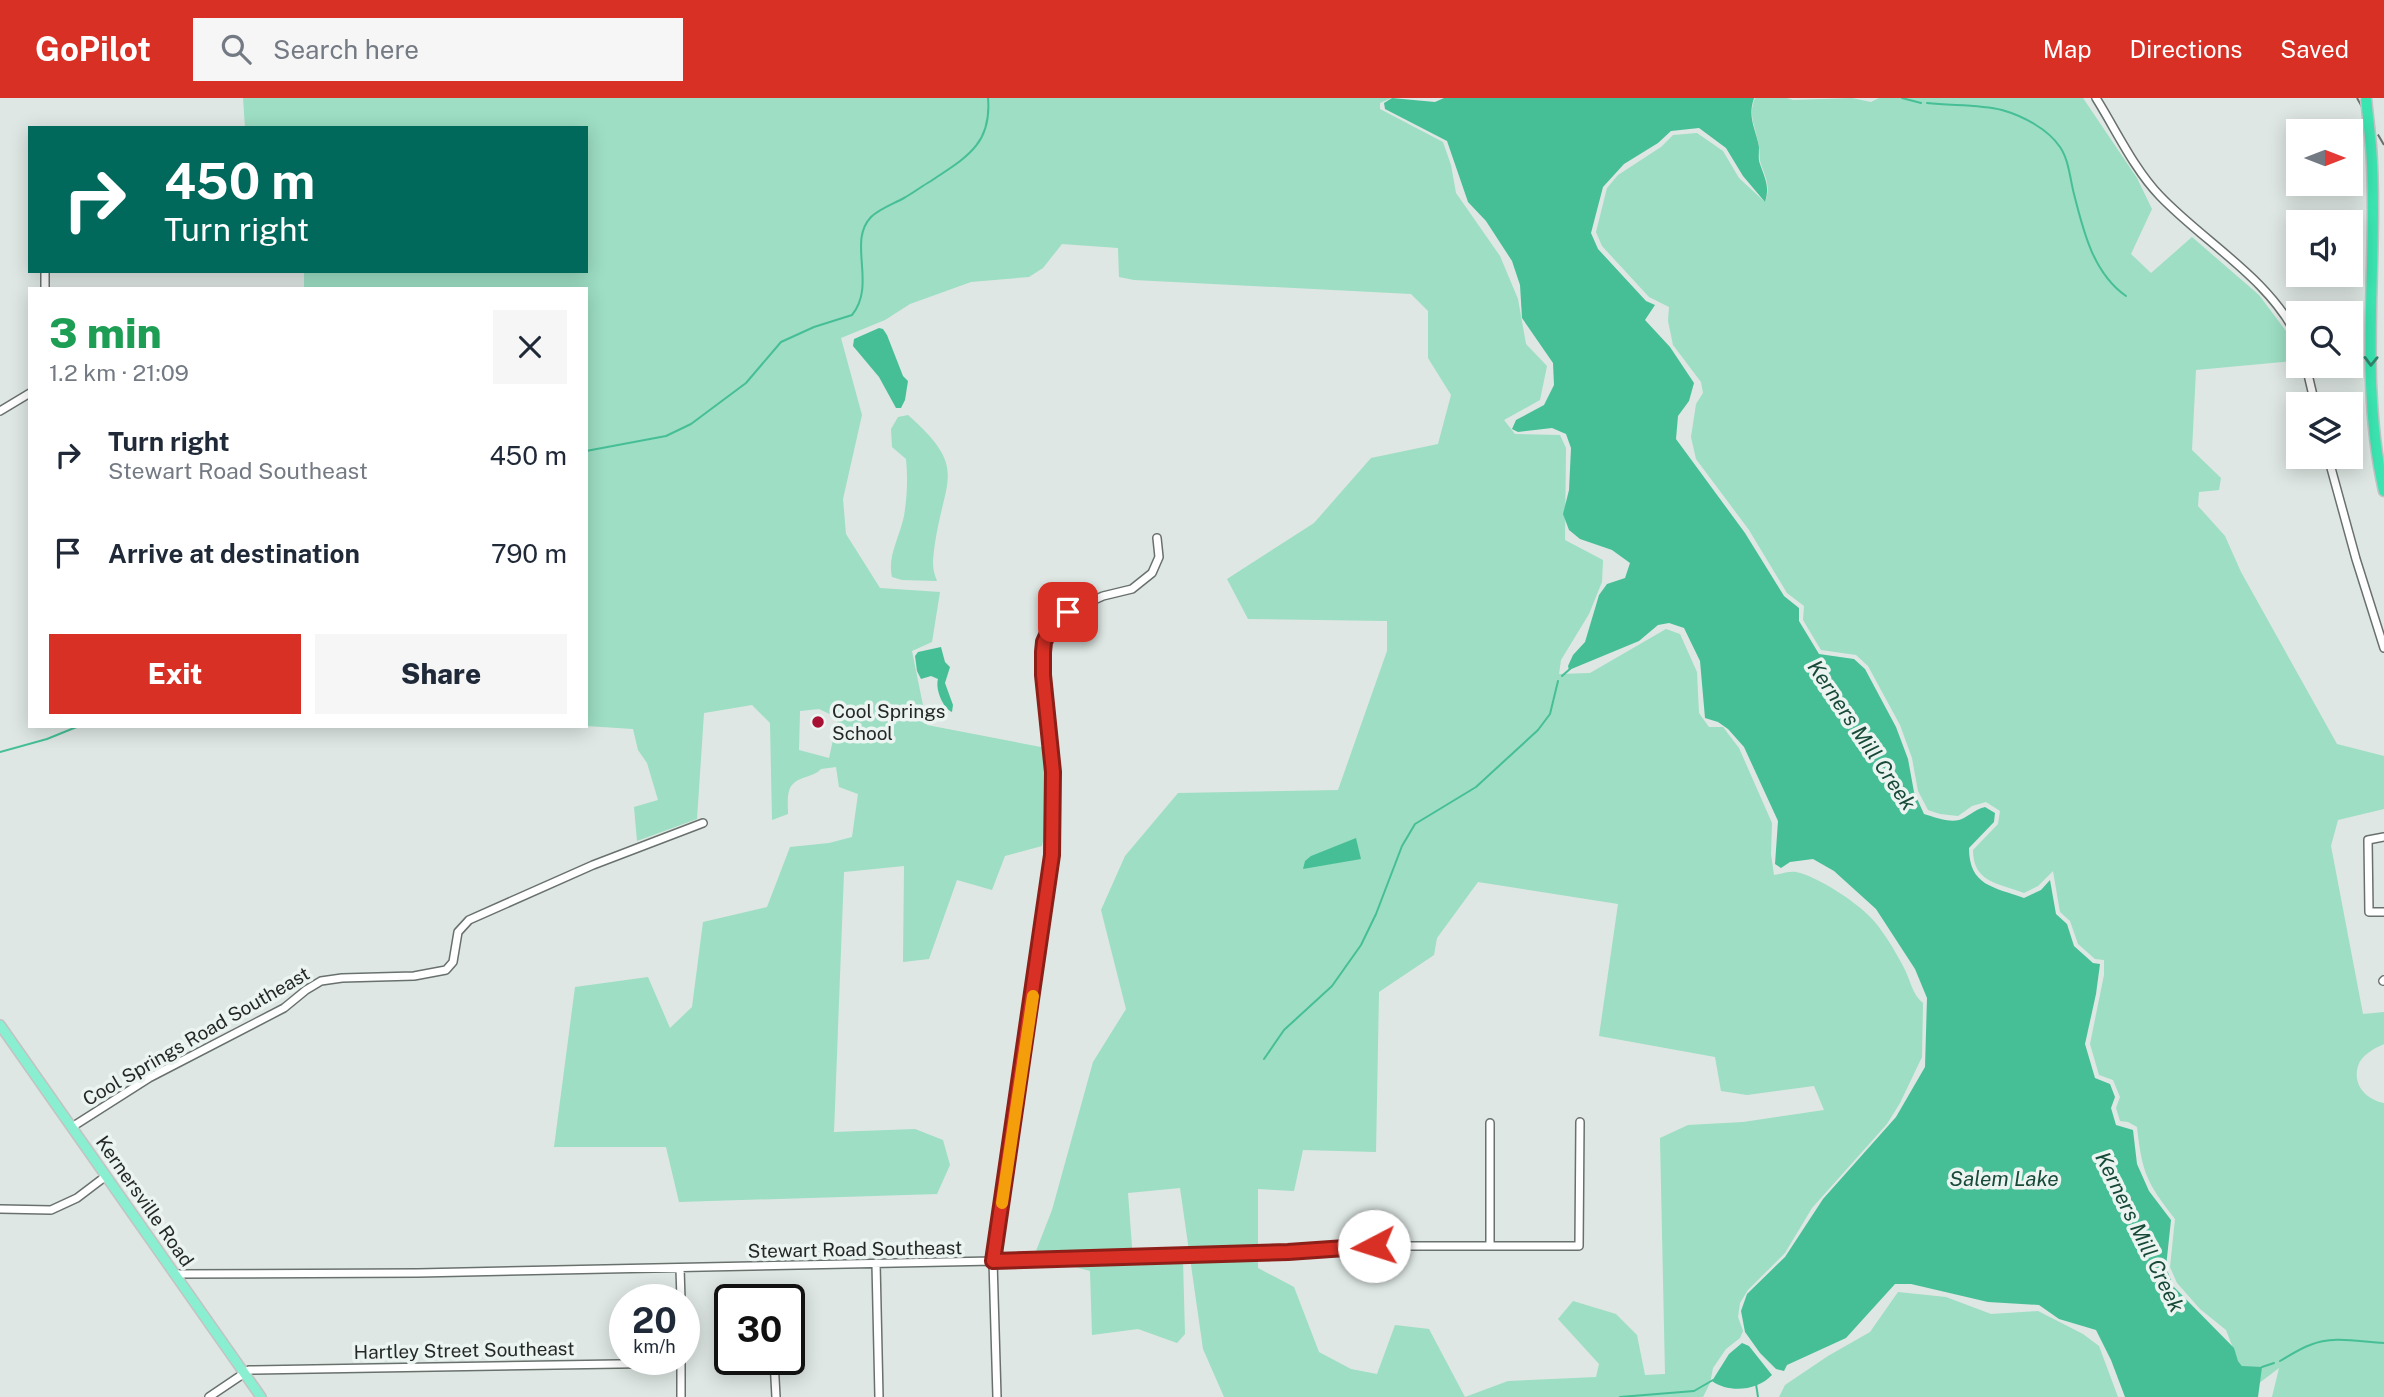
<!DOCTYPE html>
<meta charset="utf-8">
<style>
body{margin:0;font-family:"Public Sans",sans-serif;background:#f6f6f7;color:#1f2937;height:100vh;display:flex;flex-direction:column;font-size:26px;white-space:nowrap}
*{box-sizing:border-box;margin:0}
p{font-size:23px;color:#747a83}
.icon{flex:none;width:38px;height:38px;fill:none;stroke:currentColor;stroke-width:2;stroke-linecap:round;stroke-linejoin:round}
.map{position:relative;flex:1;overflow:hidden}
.sheet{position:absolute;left:28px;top:189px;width:560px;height:441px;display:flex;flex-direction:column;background:#fff;border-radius:0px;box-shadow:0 4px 18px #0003}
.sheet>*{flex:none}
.top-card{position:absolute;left:28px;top:28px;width:560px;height:147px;border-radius:0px;box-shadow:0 4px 18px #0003;background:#00695c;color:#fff;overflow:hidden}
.needle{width:46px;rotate:90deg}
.controls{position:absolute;left:2286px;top:21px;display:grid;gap:14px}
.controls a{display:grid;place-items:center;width:77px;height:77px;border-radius:0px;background:#fff;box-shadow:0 4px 18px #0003;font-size:35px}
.speed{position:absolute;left:609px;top:1186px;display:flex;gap:14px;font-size:35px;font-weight:700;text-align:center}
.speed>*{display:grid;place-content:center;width:91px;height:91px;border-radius:50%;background:#fff;box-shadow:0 4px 18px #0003;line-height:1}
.speed small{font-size:18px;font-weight:400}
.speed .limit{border:4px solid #111;border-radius:10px;background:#fff;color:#111}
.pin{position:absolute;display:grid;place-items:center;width:60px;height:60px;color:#fff;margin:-30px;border-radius:14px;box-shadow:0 4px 10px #0006}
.me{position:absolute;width:77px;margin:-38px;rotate:265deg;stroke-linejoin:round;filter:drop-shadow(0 0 5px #0008)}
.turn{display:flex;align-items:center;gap:24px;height:147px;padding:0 21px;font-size:32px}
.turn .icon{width:91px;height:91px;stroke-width:2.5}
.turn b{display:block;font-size:49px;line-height:60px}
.round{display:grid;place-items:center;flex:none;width:74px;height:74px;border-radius:0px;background:#f6f6f7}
.headline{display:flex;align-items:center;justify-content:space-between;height:119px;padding:0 21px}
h1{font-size:42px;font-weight:800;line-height:52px;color:#1e9e55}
.primary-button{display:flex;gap:14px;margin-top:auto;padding:14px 21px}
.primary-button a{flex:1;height:80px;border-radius:0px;background:#d93025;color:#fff;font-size:28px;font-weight:800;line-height:80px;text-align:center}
.primary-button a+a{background:#f6f6f7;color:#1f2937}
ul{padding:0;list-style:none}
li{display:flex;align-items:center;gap:21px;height:98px;padding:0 21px}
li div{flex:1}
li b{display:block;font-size:26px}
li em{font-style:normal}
header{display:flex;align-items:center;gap:42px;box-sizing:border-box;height:98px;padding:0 35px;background:#d93025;color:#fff}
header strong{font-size:33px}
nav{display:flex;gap:38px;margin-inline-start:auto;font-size:24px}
.search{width:490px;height:63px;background:#f6f6f7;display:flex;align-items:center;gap:18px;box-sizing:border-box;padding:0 24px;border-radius:0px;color:#747a83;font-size:26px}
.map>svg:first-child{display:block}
</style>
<header>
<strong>GoPilot</strong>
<div class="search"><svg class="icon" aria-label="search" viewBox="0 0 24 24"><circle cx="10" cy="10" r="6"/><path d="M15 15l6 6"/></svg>Search here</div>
<nav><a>Map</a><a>Directions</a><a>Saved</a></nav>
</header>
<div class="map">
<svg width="2384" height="1299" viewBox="0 0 2384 1299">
<rect width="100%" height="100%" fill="#dee7e3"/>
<!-- green -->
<path fill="#9ddec4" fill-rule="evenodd" d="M 243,0 L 1391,0 L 1380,5 L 1380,11 L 1443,44 L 1451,67 L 1456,95 L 1500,158 L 1518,201 L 1526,246 L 1547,268 L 1540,302 L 1504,322 L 1515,336 L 1560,337 L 1566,350 L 1565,442 L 1603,462 L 1602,484 L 1589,516 L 1561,562 L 1559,576 L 1590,575 L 1666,531 L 1680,536 L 1697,574 L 1699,615 L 1709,629 L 1723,629 L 1739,650 L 1772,725 L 1771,756 L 1774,777 C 1781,776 1789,773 1796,774 C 1817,778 1860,806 1874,823 C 1885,836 1895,853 1903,868 C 1910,880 1912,897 1923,905 L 1922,959 L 1900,1005 L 1887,1026 L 1812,1110 L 1785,1155 L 1748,1192 L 1740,1205 L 1738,1219 L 1743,1233 L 1740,1240 L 1726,1251 L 1713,1270 L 1710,1285 L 1703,1299 L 1224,1299 L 1203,1251 L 1180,1090 L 1128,1095 L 1133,1162 L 1183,1163 L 1185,1236 L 1177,1245 L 1138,1231 L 1092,1237 L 1090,1173 L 1034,1158 L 1052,1112 L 1093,964 L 1126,911 L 1101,812 L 1125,758 L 1178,695 L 1338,692 L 1387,553 L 1387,523 L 1248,521 L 1227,481 L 1314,425 L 1371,360 L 1438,346 L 1451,297 L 1428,260 L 1428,213 L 1411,196 L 1134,182 L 1119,179 L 1118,150 L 1062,146 L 1043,170 L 1029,179 L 971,184 L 910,206 L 885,222 L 841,240 L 862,317 L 843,401 L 846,436 L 880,490 L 940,494 L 932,544 L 912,553 L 927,627 L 1046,650 L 1048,718 L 1042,748 L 1005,758 L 992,792 L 957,782 L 929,861 L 903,864 L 904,768 L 844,774 L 834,1034 L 915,1031 L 943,1042 L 950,1067 L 937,1096 L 679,1104 L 666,1049 L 554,1049 L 575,889 L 648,879 L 670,930 L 692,909 L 703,824 L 767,809 L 790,749 L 829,745 L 852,739 L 858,696 L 839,689 L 836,669 L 821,671 C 812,681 794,677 789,693 C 787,699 788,709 788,716 L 772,722 L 770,625 L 752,607 L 704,615 L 697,721 L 637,743 L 634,709 L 658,702 L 647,665 L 638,652 L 633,631 L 586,628 L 586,191 L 304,191 L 304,173 L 586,173 L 586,30 L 245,30 ZM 819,611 L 838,620 L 829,660 L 799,652 L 800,613 ZM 1478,784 L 1618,806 L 1599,938 L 1715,959 L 1721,993 L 1747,997 L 1814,988 L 1824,1012 L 1743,1024 L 1688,1027 L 1660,1040 L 1665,1276 L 1645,1277 L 1637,1237 L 1616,1216 L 1573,1203 L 1558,1221 L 1599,1266 L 1596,1279 L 1508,1283 L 1465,1299 L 1429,1231 L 1395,1227 L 1377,1276 L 1351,1271 L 1319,1254 L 1294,1189 L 1258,1170 L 1258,1091 L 1294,1093 L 1303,1052 L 1376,1054 L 1379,894 L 1434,857 L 1437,840 Z
M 1755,0 L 1787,0 L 1793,2 L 1852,0 L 1871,4 L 1879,0 L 2083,0 L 2137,80 L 2152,111 L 2131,156 L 2151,175 L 2192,139 L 2259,197 L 2286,233 L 2292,263 L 2196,272 L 2192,352 L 2221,380 L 2219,392 L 2199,394 L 2198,408 L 2225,438 L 2241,474 L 2337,646 L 2384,658 L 2384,711 L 2338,722 L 2331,748 L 2363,916 L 2384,914 L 2384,946 C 2375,950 2361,957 2358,968 C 2352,987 2367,1002 2384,1005 L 2384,1299 L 2272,1299 L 2279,1270 L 2258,1286 L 2238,1263 L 2226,1232 L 2200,1211 L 2177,1185 L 2170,1169 L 2175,1121 C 2147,1085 2142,1075 2137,1029 L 2128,1024 L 2120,1023 L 2116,1010 L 2120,999 L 2113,982 L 2099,977 L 2090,946 L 2104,877 L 2104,862 L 2095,861 L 2078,846 L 2070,823 L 2060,814 L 2053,773 L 2038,788 L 2024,795 C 1999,785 1973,785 1973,752 L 1998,726 L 2000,713 L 1986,704 L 1972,708 L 1958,718 L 1940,716 L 1928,712 L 1918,693 L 1912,660 L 1900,627 L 1868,568 L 1856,557 L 1821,552 L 1803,522 L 1804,508 L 1787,495 L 1749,432 L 1696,361 L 1691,339 L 1696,306 L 1703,295 L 1701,284 L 1673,247 L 1668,223 L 1669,209 L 1649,199 L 1602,148 L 1596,134 L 1607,90 L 1618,77 L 1661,49 L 1673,37 L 1697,35 L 1723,53 L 1739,80 L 1765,104 C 1771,89 1766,81 1761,66 C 1759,61 1760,55 1759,49 C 1757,31 1747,19 1755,0 Z
M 908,317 C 968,370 945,379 935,445 C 933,460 931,469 937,483 L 902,482 L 892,479 C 887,459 900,438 904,418 C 907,400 908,380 906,361 L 892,349 L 891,331 L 898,319 Z
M 1898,1194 L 1946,1199 L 1991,1216 L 2038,1213 L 2083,1236 L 2099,1248 L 2118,1299 L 1779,1299 L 1785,1287 L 1828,1258 L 1870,1234 Z"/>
<!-- water -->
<path fill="#46bf96" d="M 1392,0 L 1435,4 L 1444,0 L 1754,0 C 1747,20 1756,31 1759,49 C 1759,55 1758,61 1760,66 C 1765,81 1770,88 1765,104 L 1743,78 L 1726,50 L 1699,30 L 1671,33 L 1658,45 L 1624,66 L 1603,89 L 1591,135 L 1598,151 L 1646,203 L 1655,207 L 1645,222 L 1670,249 L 1694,285 L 1689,303 L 1678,318 L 1676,341 L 1745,435 L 1784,498 L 1799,510 L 1799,523 L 1819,556 L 1854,561 L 1865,571 L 1896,629 L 1908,661 L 1914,694 L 1924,716 C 1934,719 1949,725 1959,722 C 1967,720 1973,712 1985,709 L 1995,715 L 1994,724 L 1969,750 C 1969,788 1994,789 2024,800 L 2041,792 L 2050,782 L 2056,816 L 2067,826 L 2074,848 L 2093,865 L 2100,866 L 2096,896 L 2085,946 L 2095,980 L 2110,986 L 2115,999 L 2111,1010 L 2116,1027 L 2133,1032 L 2137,1066 L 2149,1093 L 2171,1122 L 2166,1169 L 2173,1188 L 2234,1250 L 2238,1263 L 2242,1268 L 2262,1269 L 2258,1299 L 2125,1299 L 2111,1262 L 2096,1232 L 2059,1221 L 2039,1207 L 1988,1204 L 1911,1186 L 1895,1186 L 1846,1240 L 1787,1267 L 1784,1273 L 1776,1271 L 1760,1255 L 1745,1234 L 1741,1213 L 1747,1196 L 1785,1159 L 1823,1101 L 1896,1019 L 1925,969 L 1927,900 L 1915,871 L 1876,811 L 1834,773 L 1813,761 L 1790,764 L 1781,770 L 1775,766 L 1778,723 L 1744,649 L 1728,631 L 1718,624 L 1705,620 L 1700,563 L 1684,530 L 1669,525 L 1658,527 L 1639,543 L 1569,572 L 1568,568 L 1573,557 L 1585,544 L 1599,497 L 1607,486 L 1625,480 L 1630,465 L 1612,452 L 1580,441 L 1569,432 L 1563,416 L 1569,392 L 1571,350 L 1566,336 L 1552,330 L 1518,334 L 1512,331 L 1516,322 L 1544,307 L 1554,287 L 1553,265 L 1522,220 L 1520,187 L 1512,163 L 1486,123 L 1468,104 L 1447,43 L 1385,11 L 1384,5 Z
M 879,230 L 883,231 L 887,237 L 903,278 L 908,283 L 905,302 L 901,310 L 896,310 L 879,279 L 853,248 L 854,241 Z
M 941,549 L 945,564 L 950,569 L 945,585 L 953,607 L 952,614 C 943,610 935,591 938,581 L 931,578 L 921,581 L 917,573 L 915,558 L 918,554 Z
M 1356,740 L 1361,761 L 1303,771 L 1305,763 L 1311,758 Z
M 1742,1245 L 1749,1248 L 1772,1277 C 1758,1292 1730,1296 1712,1283 L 1729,1256 Z"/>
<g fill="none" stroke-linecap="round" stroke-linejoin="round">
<!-- stream -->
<path stroke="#46bf96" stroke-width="2" d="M 1902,0 L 1921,5
M 1927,5 C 1952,8 1978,6 2002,12 C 2023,18 2048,31 2060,49 C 2069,62 2070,81 2074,96 C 2083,132 2093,175 2126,198
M 586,353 L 666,338 L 691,326 L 746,285 L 781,244 L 814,229 L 852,217 C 877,186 847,144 871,119 C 879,111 893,106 904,100 C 913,95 922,88 931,83 C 965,60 992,47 988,0
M 1562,578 L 1571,570
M 0,654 L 47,641 L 79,628
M 1264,961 L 1284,932 L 1332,888 L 1361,847 L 1376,816 L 1402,748 L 1415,726 L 1476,689 L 1538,632 L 1550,616 L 1558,583
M 2280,1263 C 2289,1258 2299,1251 2310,1247 C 2333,1237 2360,1244 2384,1245
M 2262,1269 L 2274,1265
M 1756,1286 L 1758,1299
M 1620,1299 L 1694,1293 L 1713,1282"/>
<defs>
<path id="minor" d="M 2096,0 C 2116,32 2134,71 2160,98 C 2205,145 2269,180 2298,240
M 45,173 L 45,191
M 2306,268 L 2315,306
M 0,313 L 30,295
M 2328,359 L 2356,461 L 2384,550
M 2384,739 L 2368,742 L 2369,814 L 2384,814
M 2383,883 L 2384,882
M 72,1029 L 149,980 L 284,910 L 306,892 L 321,883 L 342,880 L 414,878 L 446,872 L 453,864 L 458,834 L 469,822 L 593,767 L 703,725
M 0,1111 L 51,1112 L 77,1100 L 106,1078
M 1490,1148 L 1490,1025
M 876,1165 L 879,1299
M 680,1170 L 681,1202
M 175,1176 L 418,1175 L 993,1163 L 1288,1154 L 1374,1148 L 1579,1148 L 1580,1024
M 681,1262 L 681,1299
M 774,1262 L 776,1299
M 209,1299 L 249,1272 L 681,1265
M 997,1299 L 993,1163 L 1052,757 L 1053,674 L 1043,577 L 1044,544 L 1052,526 L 1068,514 L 1103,498 L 1132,491 L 1152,475 L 1159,459 L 1157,440"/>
<path id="major" d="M 0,927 L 261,1299"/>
<path id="highway" d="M 2371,48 C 2379,162 2358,280 2384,393"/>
</defs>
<!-- minor casing -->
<use href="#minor" stroke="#69716d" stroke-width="10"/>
<!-- major casing -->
<use href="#major" stroke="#c2c3c2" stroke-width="12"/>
<!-- highway casing -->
<use href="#highway" stroke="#c2c3c2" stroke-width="13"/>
<!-- minor -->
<use href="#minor" stroke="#fff" stroke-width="7"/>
<!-- major -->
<use href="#major" stroke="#89efd0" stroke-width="9"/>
<!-- highway -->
<use href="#highway" stroke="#3be5b1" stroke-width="10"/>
<!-- rail -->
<path stroke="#696f6d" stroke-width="2" stroke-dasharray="14 7" stroke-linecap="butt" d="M 2357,0 L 2384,47"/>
<defs>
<path id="highway-bridge" d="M 2366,0 L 2371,48"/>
</defs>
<!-- highway-bridge casing -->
<use href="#highway-bridge" stroke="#c2c3c2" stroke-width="13" stroke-linecap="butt"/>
<!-- highway-bridge -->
<use href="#highway-bridge" stroke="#3be5b1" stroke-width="10"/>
</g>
<!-- one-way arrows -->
<defs><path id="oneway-chevron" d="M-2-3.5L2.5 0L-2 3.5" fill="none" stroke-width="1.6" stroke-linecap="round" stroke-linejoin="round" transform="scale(1.75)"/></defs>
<use stroke="#30866c" href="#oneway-chevron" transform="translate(2371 263) rotate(91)"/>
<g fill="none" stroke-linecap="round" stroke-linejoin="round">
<defs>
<path id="route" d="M 1068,514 L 1052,526 L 1044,544 L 1043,554 L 1043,577 L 1053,674 L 1052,757 L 993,1163 L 1288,1154 L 1374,1148"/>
</defs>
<!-- route casing -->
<use href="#route" stroke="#8d1f18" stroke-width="18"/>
<!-- route -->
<use href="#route" stroke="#d93025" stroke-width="12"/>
<!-- slow -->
<path stroke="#f59e0b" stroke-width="12" d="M 1002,1105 L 1033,898"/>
</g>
<!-- markers -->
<circle fill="#a81034" stroke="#ebf4f0" stroke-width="2.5" cx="818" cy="624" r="7"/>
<g text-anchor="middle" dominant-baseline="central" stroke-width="7" stroke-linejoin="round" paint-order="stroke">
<!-- poi labels -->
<g font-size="19" fill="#242826" stroke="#ebf4f0" text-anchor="start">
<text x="832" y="613">Cool Springs<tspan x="832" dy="22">School</tspan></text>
</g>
<!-- street labels -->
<g font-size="19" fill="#242826" stroke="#ebf4f0">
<text transform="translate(196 938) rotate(-30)">Cool Springs Road Southeast</text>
<text transform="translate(145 1103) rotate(55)">Kernersville Road</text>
<text transform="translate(855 1151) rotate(-1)">Stewart Road Southeast</text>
<text transform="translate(464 1252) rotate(-1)">Hartley Street Southeast</text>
</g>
<!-- water labels -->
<g font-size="21" font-style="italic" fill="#184a38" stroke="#ebf4f0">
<text transform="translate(1862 637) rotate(56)">Kerners Mill Creek</text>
<text x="2004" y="1080">Salem Lake</text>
<text transform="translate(2140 1134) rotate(64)">Kerners Mill Creek</text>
</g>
</g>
</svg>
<div class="controls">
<a><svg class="needle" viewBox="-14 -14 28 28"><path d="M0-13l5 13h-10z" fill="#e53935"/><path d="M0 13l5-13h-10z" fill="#747a83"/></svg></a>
<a><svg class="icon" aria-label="sound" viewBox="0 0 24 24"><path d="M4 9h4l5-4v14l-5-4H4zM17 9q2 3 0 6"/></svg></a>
<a><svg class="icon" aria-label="search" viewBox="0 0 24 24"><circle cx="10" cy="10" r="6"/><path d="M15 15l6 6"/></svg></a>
<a><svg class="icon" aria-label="layers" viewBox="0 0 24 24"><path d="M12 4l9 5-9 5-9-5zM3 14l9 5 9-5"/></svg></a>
</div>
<div class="speed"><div>20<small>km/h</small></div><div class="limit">30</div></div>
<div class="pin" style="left:1068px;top:514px;background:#d93025"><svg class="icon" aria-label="arrive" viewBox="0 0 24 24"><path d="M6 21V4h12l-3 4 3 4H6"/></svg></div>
<svg class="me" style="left:1374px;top:1148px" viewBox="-20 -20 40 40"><circle r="19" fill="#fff"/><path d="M0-13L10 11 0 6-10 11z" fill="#d93025"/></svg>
<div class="top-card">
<div class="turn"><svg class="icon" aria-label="right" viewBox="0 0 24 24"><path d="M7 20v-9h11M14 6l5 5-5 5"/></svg><div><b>450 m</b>Turn right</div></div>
</div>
<section class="sheet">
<div class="headline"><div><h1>3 min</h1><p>1.2 km · 21:09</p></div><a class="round"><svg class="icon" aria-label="close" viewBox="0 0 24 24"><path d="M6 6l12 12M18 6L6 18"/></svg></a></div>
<ul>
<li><svg class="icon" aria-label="right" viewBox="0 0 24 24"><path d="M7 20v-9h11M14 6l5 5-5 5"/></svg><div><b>Turn right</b><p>Stewart Road Southeast</p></div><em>450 m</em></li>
<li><svg class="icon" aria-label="arrive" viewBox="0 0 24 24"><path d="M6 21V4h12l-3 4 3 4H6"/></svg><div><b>Arrive at destination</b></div><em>790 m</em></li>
</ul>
<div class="primary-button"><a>Exit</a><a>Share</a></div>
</section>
</div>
